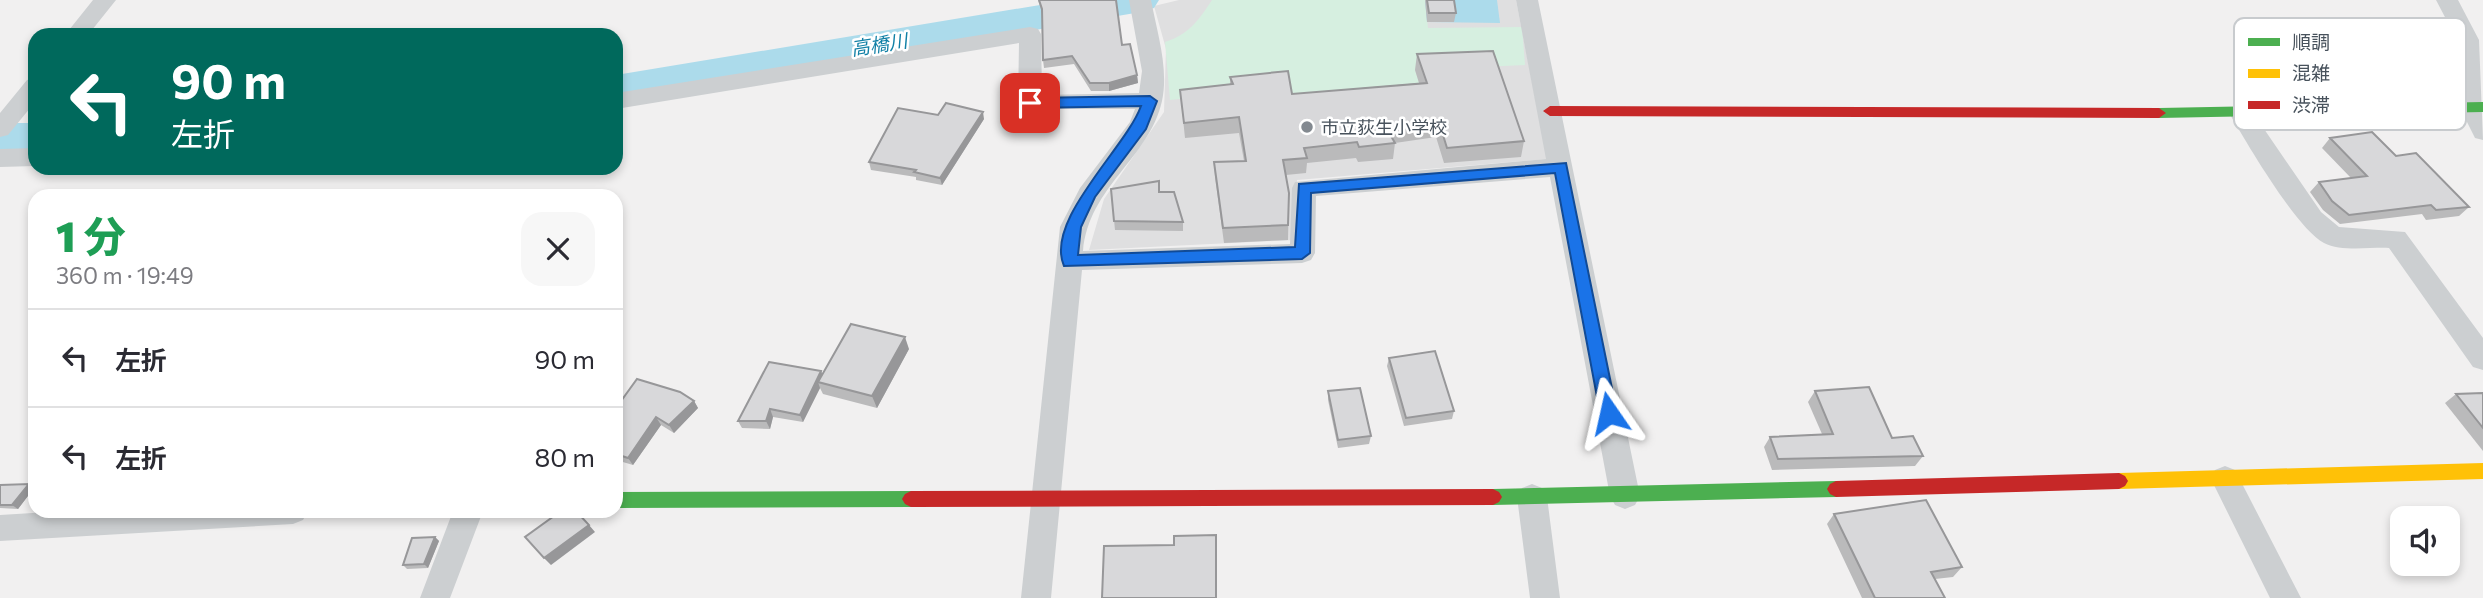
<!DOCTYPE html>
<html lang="ja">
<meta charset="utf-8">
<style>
body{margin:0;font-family:Commissioner,"Noto Sans JP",sans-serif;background:#f7f7f7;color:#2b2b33;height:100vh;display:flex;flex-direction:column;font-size:26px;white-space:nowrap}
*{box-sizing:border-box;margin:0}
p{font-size:23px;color:#7c7c81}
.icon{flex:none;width:38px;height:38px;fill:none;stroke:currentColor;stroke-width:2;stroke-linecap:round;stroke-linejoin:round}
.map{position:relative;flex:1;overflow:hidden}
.sheet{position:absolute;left:28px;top:189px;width:595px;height:329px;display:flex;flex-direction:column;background:#fff;border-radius:21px;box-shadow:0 4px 10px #0003}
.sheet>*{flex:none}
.guide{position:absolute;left:28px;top:28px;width:595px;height:147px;border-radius:21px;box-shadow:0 4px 10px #0003;background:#00695c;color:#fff;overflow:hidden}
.controls{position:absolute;left:2390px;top:506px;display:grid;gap:14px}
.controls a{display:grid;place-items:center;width:70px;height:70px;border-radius:14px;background:#fff;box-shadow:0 4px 10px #0003;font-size:35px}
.pin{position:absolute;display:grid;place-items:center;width:60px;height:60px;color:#fff;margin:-30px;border-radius:14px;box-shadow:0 4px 10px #0006}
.me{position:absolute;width:77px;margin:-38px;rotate:349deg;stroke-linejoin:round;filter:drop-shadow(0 0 5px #0008)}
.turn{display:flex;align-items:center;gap:24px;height:147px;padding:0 28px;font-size:32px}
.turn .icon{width:91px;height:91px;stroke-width:2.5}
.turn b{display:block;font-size:49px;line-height:60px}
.round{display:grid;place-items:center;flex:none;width:74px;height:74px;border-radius:21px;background:#f7f7f7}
.head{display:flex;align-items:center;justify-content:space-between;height:119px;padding:0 28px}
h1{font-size:42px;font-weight:800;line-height:52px;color:#1e9e55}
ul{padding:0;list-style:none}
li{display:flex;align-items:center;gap:21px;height:98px;padding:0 28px;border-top:2px solid #e1e1e2}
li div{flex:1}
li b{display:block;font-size:26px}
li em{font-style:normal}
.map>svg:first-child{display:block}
</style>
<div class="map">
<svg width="2483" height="598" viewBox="0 0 2483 598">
<rect width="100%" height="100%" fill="#f1f0f0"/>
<!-- education -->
<path fill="#dfdfe0" d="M 1179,0 L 1516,0 L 1547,159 L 1297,180 L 1295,240 L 1089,250 L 1104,199 L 1164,112 L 1166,49 L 1154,6 Z"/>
<!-- green -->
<path fill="#d6efe0" d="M 1212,0 L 1425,0 L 1428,28 L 1522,27 L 1525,65 L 1415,70 L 1424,98 L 1292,110 L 1287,87 L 1170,100 L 1165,42 C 1188,35 1199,20 1212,0 Z"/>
<!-- water -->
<path fill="#acdbeb" d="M 1425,0 L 1497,0 L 1500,23 L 1427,22 Z"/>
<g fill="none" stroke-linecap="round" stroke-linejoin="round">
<!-- river -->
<path fill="#acdbeb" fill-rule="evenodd" d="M 1070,0 L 1159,0 L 1154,8 L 1141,12 L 616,101 L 616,75 Z
M 0,123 L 35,123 L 35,151 L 0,151 Z"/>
<!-- street -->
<path fill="#cccfd1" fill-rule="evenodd" d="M 93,0 L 116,0 L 88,35 L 65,35 Z
M 1129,0 L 1151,0 C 1157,32 1169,68 1162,101 C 1149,159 1089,186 1083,251 L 1290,244 L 1292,188 L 1295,182 L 1546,159 L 1516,0 L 1538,0 L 1640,496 L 1635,505 L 1625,509 L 1615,505 L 1610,496 L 1550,177 L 1316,196 L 1315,253 L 1311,260 L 1302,263 L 1082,270 L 1051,598 L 1021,598 L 1060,227 L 1080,188 L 1130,122 L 1135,109 L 1022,109 L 1018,103 L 1019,43 L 616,109 L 616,93 L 1030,27 L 1038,29 L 1041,34 L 1042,95 L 1139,93 L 1142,71 Z
M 2436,0 L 2458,0 L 2479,40 L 2483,140 L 2475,138 L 2459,106 L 2457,40 Z
M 35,78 L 35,102 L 8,135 L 0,137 L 0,113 L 27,80 Z
M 2241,105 L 2249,107 L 2321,212 L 2339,227 L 2405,232 L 2483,338 L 2483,370 L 2473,367 L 2389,248 C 2370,247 2341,252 2324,243 C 2296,228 2247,143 2229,113 L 2233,107 Z
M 35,148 L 35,166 L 0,167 L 0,149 Z
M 2225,466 L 2235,470 L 2301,598 L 2270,598 L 2211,479 L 2215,470 Z
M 1532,484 L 1542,488 L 1547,497 L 1560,598 L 1530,598 L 1517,497 L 1522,488 Z
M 65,511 L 308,511 L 303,520 L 293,524 L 0,541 L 0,515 Z
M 453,511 L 483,511 L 450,598 L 420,598 Z"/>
<!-- fast -->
<path fill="#4caf50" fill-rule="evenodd" d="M 2483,102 L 2483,112 L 2159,118 L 2152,113 L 2159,108 Z
M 1836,481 L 1842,484 L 1845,489 L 1842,494 L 1836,497 L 1493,505 L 1487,502 L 1484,497 L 1487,492 L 1493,489 Z
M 911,491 L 917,494 L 920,499 L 917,504 L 911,507 L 616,508 L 616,492 Z"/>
<!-- slow -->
<path fill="#ffc107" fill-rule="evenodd" d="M 2483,463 L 2483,479 L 2119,489 L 2113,486 L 2110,481 L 2113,476 L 2119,473 Z"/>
<!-- jam -->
<path fill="#c62828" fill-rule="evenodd" d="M 1550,106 L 2159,108 L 2166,113 L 2159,118 L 1550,116 L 1543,111 Z
M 2119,473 L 2125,476 L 2128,481 L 2125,486 L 2119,489 L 1836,497 L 1830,494 L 1827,489 L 1830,484 L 1836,481 Z
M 1493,489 L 1499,492 L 1502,497 L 1499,502 L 1493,505 L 911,507 L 905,504 L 902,499 L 905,494 L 911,491 Z"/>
</g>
<!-- wall -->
<path fill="#bababb" d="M 1038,0 L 1116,0 L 1122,45 L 1137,75 L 1138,83 L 1109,91 L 1091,91 L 1074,64 L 1044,68 L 1043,60 L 1042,13 Z
M 1425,0 L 1454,0 L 1456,13 L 1454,22 L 1427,22 Z
M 1417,54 L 1524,141 L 1521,157 L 1444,163 L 1436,137 L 1395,143 L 1393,159 L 1358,162 L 1356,158 L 1307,163 L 1306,173 L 1286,175 L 1289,193 L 1288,240 L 1224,243 L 1215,177 L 1214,162 L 1244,161 L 1239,133 L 1185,138 L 1180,90 L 1230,84 L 1230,77 L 1292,94 L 1419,83 L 1415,70 Z
M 938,115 L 984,119 L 942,185 L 916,180 L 916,177 L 871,170 L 869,162 Z
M 2330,138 L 2396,156 L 2469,207 L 2459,216 L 2426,220 L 2422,214 L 2340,224 L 2323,210 L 2310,192 L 2319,182 L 2351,178 L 2322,148 Z
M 1111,189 L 1160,192 L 1183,222 L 1183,231 L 1115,230 Z
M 909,349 L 877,408 L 823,394 L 820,388 L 803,422 L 773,417 L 770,429 L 742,428 L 738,421 L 821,371 L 822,374 Z
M 1389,358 L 1454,411 L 1452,419 L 1404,426 L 1387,366 Z
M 1328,391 L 1371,436 L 1369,444 L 1338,448 L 1328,400 Z
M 1815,391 L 1892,438 L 1923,456 L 1915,466 L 1772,470 L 1764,447 L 1770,437 L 1822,434 L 1808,402 Z
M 2483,393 L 2483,451 L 2445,403 L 2456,394 Z
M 694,401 L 698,408 L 674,433 L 661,425 L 633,465 L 616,460 L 616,408 Z
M 0,485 L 34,488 L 18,509 L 0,508 Z
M 1834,514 L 1962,567 L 1953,577 L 1935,579 L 1945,598 L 1862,598 L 1827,524 Z
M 435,537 L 439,541 L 428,568 L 407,569 L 403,565 Z"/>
<!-- shaded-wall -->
<path fill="#979799" d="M 1137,75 L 1138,83 L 1109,91 L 1109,83 Z
M 983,112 L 984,119 L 942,185 L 940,178 Z
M 905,337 L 909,349 L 877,408 L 872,396 Z
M 821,371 L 824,379 L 818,382 L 820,388 L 803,422 L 800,415 Z
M 694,401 L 698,408 L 674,433 L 669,425 Z
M 770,409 L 773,417 L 770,429 L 766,421 Z
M 656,417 L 661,425 L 633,465 L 628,458 Z
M 29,484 L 34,488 L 18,509 L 12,505 Z
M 589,525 L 595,532 L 551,565 L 544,558 Z
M 435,537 L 439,541 L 428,568 L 424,564 Z"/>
<!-- building -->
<path fill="#d8d8da" stroke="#979799" stroke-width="2" d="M 1039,0 L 1116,0 L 1122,45 L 1130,44 L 1137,75 L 1109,83 L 1090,83 L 1072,56 L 1043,60 L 1042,9 Z
M 1427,0 L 1454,0 L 1456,13 L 1429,13 Z
M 1493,51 L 1524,141 L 1447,148 L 1439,122 L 1387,129 L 1395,143 L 1359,147 L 1357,142 L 1304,148 L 1307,158 L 1283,160 L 1289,193 L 1288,225 L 1223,228 L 1214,162 L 1246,161 L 1239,117 L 1184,123 L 1180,90 L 1233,84 L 1230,77 L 1288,71 L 1292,94 L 1427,83 L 1417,54 Z
M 946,103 L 983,112 L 940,178 L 914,172 L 916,170 L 869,162 L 898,108 L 938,115 Z
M 2372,132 L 2396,156 L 2416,153 L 2469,207 L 2436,210 L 2431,205 L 2349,215 L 2332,201 L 2319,182 L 2367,176 L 2330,138 Z
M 1159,181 L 1159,192 L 1174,192 L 1183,222 L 1114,221 L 1111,189 Z
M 851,324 L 905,337 L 872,396 L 818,382 Z
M 1435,351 L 1454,411 L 1406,418 L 1389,358 Z
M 769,362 L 821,371 L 800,415 L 770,409 L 766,421 L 738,421 Z
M 637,379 L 680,392 L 694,401 L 669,425 L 656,417 L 628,458 L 616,454 L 616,408 Z
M 1869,387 L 1892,438 L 1913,436 L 1923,456 L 1778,459 L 1770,437 L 1833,434 L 1815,391 Z
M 1360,388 L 1371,436 L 1338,440 L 1328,391 Z
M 2483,393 L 2483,428 L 2456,394 Z
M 29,484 L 12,505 L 0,505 L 0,485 Z
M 1926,500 L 1962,567 L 1931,572 L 1945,598 L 1875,598 L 1834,514 Z
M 561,511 L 576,511 L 589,525 L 544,558 L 525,537 Z
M 1216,535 L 1216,598 L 1102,598 L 1104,546 L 1174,545 L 1174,536 Z
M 435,537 L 424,564 L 403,565 L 412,538 Z"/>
<!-- route -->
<path fill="#1a73e8" stroke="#114b97" stroke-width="2" d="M 1150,96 L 1157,101 L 1146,129 L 1095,197 L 1081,227 L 1078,255 L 1295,247 L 1299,184 L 1566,163 L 1617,413 L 1615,418 L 1603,418 L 1600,413 L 1555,173 L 1311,193 L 1310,253 L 1302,259 L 1064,266 C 1044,220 1126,148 1141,106 L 1030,108 L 1023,103 L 1030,98 Z"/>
<!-- markers -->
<circle fill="#838990" stroke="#fff" stroke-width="2.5" cx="1307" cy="127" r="7"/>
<g text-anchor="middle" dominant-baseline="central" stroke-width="5" stroke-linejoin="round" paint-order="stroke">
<!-- poi labels -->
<g font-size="18" fill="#48525c" stroke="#fff" text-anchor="start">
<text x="1321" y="127">市立荻生小学校</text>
</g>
<!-- water labels -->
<g font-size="19" font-style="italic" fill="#1180a6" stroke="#fff">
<text transform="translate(879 44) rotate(-9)">高橋川</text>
</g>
</g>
<!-- legend -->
<rect x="2234" y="18" width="232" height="112" rx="10" fill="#fff" stroke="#c8cbce" stroke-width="2"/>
<rect x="2248" y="38" width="32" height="8" fill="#4caf50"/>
<rect x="2248" y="69" width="32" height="9" fill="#ffc107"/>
<rect x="2248" y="101" width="32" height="8" fill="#c62828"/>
<g font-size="19" fill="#48525c">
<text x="2292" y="49">順調</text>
<text x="2292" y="80">混雑</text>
<text x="2292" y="112">渋滞</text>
</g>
</svg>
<div class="controls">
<a><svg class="icon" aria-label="sound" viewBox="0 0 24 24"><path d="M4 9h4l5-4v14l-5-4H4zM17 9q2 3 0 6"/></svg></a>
</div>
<div class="pin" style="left:1030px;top:103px;background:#d93025"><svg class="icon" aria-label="arrive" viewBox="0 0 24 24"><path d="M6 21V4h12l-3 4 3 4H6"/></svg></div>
<svg class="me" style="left:1609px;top:413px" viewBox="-20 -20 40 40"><path d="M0-17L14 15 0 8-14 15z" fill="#1a73e8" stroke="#fff" stroke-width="4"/></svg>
<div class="guide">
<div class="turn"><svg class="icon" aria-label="left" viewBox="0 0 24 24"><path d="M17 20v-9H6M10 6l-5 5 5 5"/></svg><div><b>90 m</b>左折</div></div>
</div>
<section class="sheet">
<div class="head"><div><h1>1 分</h1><p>360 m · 19:49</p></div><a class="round"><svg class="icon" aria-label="close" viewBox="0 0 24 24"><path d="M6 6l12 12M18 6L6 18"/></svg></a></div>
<ul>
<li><svg class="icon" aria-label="left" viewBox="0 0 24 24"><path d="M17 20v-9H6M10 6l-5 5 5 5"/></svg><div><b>左折</b></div><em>90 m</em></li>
<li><svg class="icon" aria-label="left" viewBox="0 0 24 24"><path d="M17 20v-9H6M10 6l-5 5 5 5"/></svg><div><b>左折</b></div><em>80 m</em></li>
</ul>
</section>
</div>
